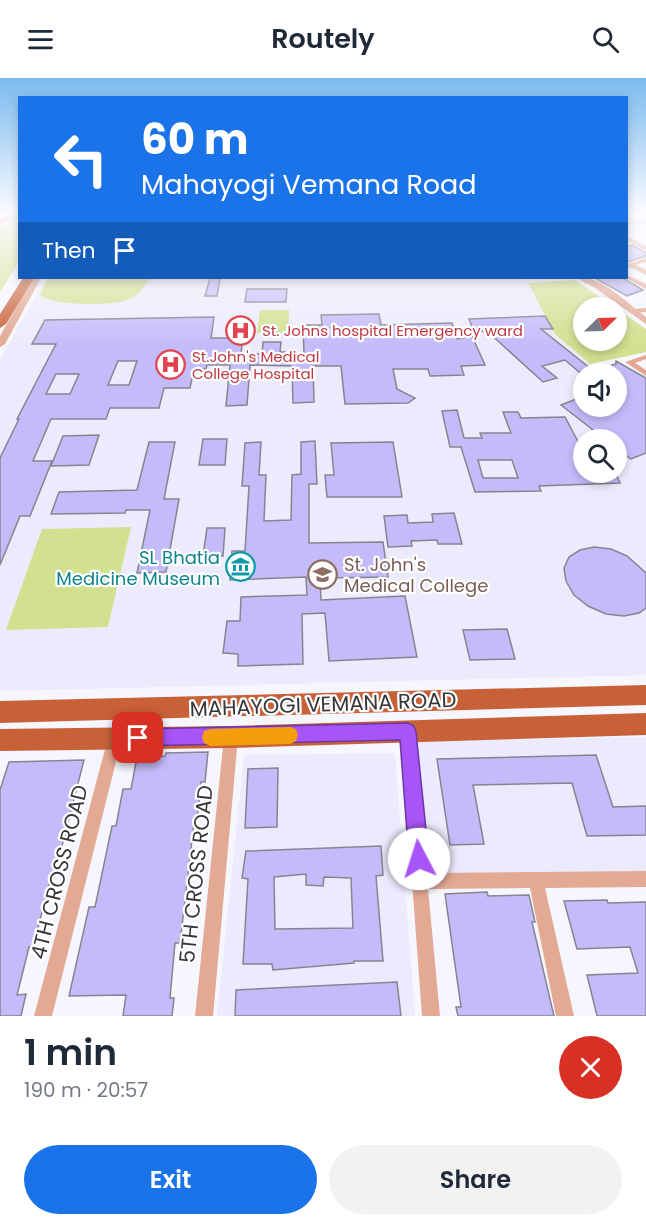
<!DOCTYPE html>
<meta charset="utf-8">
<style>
body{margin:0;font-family:Poppins,sans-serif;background:#f2f2f3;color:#1f2937;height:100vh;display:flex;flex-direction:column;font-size:22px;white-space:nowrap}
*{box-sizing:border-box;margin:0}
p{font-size:20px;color:#747a83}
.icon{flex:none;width:33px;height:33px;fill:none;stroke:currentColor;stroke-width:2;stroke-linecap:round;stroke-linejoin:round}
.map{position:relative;height:938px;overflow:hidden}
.sheet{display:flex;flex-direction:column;background:#fff;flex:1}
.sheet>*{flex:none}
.guide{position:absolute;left:18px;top:18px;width:610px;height:183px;border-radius:0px;box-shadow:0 3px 9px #0003;background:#1a73e8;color:#fff;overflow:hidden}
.needle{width:39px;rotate:67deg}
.buttons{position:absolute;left:573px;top:219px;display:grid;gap:12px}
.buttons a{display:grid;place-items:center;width:54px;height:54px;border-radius:50%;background:#fff;box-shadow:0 3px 9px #0003;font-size:30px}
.pin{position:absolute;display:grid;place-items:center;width:51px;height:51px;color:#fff;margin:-26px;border-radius:12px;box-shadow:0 3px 9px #0006}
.me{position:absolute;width:66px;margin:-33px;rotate:355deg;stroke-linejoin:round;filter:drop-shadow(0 0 4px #0008)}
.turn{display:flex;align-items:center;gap:21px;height:126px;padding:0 24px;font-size:27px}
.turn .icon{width:78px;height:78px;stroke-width:2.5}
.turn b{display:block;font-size:42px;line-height:51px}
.then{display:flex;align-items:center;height:57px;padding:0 24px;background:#0003;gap:12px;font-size:22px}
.round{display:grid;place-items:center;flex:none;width:63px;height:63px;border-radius:32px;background:#f2f2f3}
.overview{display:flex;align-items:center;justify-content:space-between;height:102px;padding:0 24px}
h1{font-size:36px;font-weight:600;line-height:45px}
.cta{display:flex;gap:12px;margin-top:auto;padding:12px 24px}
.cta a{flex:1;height:69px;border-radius:36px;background:#1a73e8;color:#fff;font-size:24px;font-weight:600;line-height:69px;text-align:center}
.cta a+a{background:#f2f2f3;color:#1f2937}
header{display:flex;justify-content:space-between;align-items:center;height:78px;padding:0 24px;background:#fff;font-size:27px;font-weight:600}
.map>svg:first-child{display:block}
</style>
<header><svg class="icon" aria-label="menu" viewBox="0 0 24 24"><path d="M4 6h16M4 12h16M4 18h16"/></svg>Routely<svg class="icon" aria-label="search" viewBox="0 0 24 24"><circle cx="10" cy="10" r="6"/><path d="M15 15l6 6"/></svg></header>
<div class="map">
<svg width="646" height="938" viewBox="0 0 646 938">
<rect width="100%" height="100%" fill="#f6f6fe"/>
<!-- built -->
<path fill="#ebebfd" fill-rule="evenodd" d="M 46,200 L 525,200 L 555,256 L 604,295 L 584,296 L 584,328 L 646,326 L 646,597 L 0,613 L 0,282 ZM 584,362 L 616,362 L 616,394 L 584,394 Z
M 646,659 L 646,793 L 431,798 L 414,663 Z
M 395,675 L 415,938 L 217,938 L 244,677 Z"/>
<!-- green -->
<path fill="#d1e18f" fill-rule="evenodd" d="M 19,141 L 19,184 L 0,214 L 0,148 Z
M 48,200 L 150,200 C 145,209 138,218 127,222 C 110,228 54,228 40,217 Z
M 575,202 L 646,251 L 646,274 L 590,286 L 555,256 L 528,205 ZM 584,230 L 616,230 L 616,262 L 584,262 Z
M 260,232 L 289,232 L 288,255 L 257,255 Z
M 131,449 L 108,549 L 6,552 L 42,451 Z"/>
<!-- building -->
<path fill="#c4bcfa" stroke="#86858f" stroke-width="1.5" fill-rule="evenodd" d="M 632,167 L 646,175 L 646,178 L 627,184 L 627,169 Z
M 210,200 L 220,200 L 217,218 L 205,218 Z
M 595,200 L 623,200 L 643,212 L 627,218 Z
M 247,211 L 287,211 L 286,224 L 245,224 Z
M 379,236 L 381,247 L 452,245 L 457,261 L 472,258 L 485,287 L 461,288 L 464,297 L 430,298 L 428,291 L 393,291 L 397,311 L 415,320 L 408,325 L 345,326 L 341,288 L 313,288 L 314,324 L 293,325 L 292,288 L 250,287 L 247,327 L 226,328 L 230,287 L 207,287 L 206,291 L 194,291 L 190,310 L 164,310 L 159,330 L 110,330 L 106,341 L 51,341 L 33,383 L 52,383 L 30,438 L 20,438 L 0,487 L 0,380 L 19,341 L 17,341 L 56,266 L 32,266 L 45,242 L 214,239 L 211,260 L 228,260 L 229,247 L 244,247 L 241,276 L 262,276 L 263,264 L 281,264 L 280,274 L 285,274 L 285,276 L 304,276 L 303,247 L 322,247 L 321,237 ZM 118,283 L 137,283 L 129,307 L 108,307 ZM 56,296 L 79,296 L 70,316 L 46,316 Z
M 545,238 L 553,251 L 541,251 L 591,291 L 579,294 L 565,282 L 542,288 L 557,300 L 543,304 L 487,253 L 474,254 L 469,241 Z
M 616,283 L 646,300 L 646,375 L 631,381 L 616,370 L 616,362 L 606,362 L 561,327 L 576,321 L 599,338 L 616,331 L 616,296 L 592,296 L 592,293 L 616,286 Z
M 457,332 L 464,360 L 482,360 L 480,355 L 511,355 L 503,334 L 518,334 L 521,340 L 565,339 L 584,375 L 584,394 L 615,394 L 620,405 L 539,408 L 541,413 L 475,414 L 461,369 L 450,369 L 442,333 ZM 478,382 L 512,382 L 518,400 L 483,400 Z
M 99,357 L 89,387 L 51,388 L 63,358 Z
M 203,361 L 227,361 L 225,387 L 199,387 Z
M 315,363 L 317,406 L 309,406 L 309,465 L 383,464 L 388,499 L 320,500 L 321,522 L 405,518 L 417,579 L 329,583 L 325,535 L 302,536 L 303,586 L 238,588 L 238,576 L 223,575 L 227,543 L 240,543 L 241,519 L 307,517 L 306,499 L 230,502 L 232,473 L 245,473 L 249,408 L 242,408 L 245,365 L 261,364 L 259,397 L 266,397 L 264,443 L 291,442 L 292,397 L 301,396 L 301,364 Z
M 149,364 L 175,364 L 164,421 L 179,421 L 166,494 L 137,495 L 150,432 L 126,432 L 125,435 L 51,436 L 59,414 L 137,412 Z
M 393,364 L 402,419 L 327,419 L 325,397 L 334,397 L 331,365 Z
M 454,435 L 462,466 L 438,466 L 437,462 L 411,463 L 412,468 L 388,469 L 384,438 L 407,437 L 408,445 L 433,444 L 432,436 Z
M 207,450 L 225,450 L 223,478 L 203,478 Z
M 594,469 L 611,471 L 627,478 L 646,495 L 646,530 L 639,535 L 624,538 L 606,536 L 588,528 L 574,517 L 566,503 L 564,490 L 569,479 L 580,472 Z
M 507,551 L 515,581 L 470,582 L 463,552 Z
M 208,674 L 205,704 L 201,704 L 197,744 L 194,745 L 180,865 L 175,865 L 170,920 L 174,920 L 172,938 L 123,938 L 126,917 L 69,918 L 89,829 L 95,829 L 112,748 L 116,748 L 123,711 L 131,711 L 137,679 L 165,678 L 166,675 Z
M 596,677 L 613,729 L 646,728 L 646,757 L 587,758 L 572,705 L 473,707 L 484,766 L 450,767 L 437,681 Z
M 84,682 L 54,799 L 51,799 L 33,869 L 29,869 L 17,917 L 26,916 L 21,938 L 0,938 L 0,712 L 9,684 Z
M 278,690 L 277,749 L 245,750 L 248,691 Z
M 381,768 L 383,797 L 376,798 L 383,883 L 354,883 L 354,885 L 273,892 L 272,886 L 243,886 L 248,801 L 242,800 L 246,773 ZM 306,796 L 306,807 L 323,808 L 324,799 L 351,800 L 353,850 L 275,851 L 274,799 Z
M 487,814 L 488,818 L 529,817 L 535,844 L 532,844 L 554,938 L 458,938 L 456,929 L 461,929 L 445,816 Z
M 607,822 L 608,825 L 646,824 L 646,938 L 597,938 L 587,897 L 638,895 L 630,869 L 577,871 L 564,823 Z
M 397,904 L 401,938 L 235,938 L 236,912 Z"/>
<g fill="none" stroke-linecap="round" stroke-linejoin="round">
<!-- minor -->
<path fill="#e3a993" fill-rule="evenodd" d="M 627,136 L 631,136 L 628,138 Z
M 646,142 L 646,146 L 627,148 L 627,144 Z
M 627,158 L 646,168 L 646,173 L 627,162 Z
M 646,180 L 646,184 L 636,187 L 646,192 L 646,197 L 630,189 L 627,190 L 627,186 Z
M 627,197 L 646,206 L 646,211 L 625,200 L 627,200 Z
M 646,230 L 646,234 L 633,235 L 630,233 L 633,231 Z
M 646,277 L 646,281 L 635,285 L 646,292 L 646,298 L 625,284 Z
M 408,648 L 413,649 L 415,654 L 427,795 L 646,793 L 646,809 L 545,810 L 574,938 L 556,938 L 530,810 L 428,811 L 440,938 L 422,938 L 401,654 L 403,649 Z
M 115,653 L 120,655 L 122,660 L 52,938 L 34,938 L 108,660 L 110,655 Z
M 231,653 L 236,654 L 238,659 L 213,938 L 195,938 L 224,659 L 226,654 Z"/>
<!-- tertiary -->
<path fill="#e3a993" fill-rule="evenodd" d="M 33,200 L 41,200 L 5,266 L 0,269 L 0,258 Z
M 577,200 C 601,197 627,225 646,239 L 646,246 L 595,210 Z"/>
<!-- primary -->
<path fill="#c96138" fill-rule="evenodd" d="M 10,136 L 20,136 L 20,139 L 0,146 L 0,140 Z
M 23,200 L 34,200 L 6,246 L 0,250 L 0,236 Z
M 646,607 L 646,627 L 0,645 L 0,623 Z
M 646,635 L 646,657 L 231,670 L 0,673 L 0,651 L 231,648 Z"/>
</g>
<!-- sky -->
<linearGradient id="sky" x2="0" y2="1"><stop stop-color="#7abbef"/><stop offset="0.51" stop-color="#fbfbff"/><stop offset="1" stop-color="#fbfbff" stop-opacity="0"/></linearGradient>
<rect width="646" height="267" fill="url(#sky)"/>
<!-- route -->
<path fill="#a855f7" stroke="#6d37a1" stroke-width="1.5" d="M 408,645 L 414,648 L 416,654 L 429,781 L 426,788 L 419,791 L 412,788 L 409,781 L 400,662 L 138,668 L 132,666 L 129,660 L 132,654 L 138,651 Z"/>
<!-- slow -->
<path fill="#f59e0b" d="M 290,649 L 296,651 L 298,657 L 296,663 L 290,666 L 210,668 L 204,665 L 202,659 L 204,653 L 210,651 Z"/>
<!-- icons -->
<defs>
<symbol id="hospital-ring" viewBox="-11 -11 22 22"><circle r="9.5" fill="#fff" stroke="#e0444e" stroke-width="1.5"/><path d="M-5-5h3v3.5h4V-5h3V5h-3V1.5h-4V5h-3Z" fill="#e0444e"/></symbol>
<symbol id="museum-ring" viewBox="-11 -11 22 22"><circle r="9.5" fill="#fff" stroke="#0f9aa8" stroke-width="1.5"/><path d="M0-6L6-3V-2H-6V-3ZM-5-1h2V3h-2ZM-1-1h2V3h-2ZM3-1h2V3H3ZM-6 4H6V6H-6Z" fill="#0f9aa8"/></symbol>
<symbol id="university-ring" viewBox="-11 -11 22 22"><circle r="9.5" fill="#fff" stroke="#8d6e63" stroke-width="1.5"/><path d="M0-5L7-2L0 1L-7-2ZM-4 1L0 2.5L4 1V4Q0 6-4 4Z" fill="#8d6e63"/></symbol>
</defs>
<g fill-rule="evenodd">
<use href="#hospital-ring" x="224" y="236" width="33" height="33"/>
<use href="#hospital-ring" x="154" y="270" width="33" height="33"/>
<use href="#museum-ring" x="224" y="472" width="33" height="33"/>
<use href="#university-ring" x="306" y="480" width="33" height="33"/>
</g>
<g text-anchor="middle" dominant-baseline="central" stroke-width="4.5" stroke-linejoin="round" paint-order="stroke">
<!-- far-health labels -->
<g font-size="15" fill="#be3a42" stroke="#fff" text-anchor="start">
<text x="262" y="252">St. Johns hospital Emergency ward</text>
<text x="192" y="278">St.John's Medical<tspan x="192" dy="17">College Hospital</tspan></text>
</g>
<!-- culture labels -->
<g font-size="18" fill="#0d838f" stroke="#fff" text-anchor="end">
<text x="220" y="479">SL Bhatia<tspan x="220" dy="21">Medicine Museum</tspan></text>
</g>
<!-- education labels -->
<g font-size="18" fill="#785e54" stroke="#fff" text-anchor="start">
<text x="344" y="486">St. John's<tspan x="344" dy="21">Medical College</tspan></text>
</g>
<!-- near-street labels -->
<g font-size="21" fill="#37373b" stroke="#fff">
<text transform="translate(323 626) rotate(-2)">MAHAYOGI VEMANA ROAD</text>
<text transform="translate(59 794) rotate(-76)">4TH CROSS ROAD</text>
<text transform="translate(196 796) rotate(-84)">5TH CROSS ROAD</text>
</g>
</g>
</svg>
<div class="buttons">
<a><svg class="needle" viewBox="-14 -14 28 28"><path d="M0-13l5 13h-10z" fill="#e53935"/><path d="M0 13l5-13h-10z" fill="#747a83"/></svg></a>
<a><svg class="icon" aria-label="sound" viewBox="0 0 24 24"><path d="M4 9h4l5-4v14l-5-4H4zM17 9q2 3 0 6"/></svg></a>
<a><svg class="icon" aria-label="search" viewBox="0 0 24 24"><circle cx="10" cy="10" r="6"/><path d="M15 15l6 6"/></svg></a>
</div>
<div class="pin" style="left:138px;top:660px;background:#d93025"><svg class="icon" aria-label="arrive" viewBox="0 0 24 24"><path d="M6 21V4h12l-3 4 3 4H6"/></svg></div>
<svg class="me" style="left:419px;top:781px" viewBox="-20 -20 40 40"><circle r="19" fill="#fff"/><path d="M0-13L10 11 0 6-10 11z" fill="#a855f7"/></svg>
<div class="guide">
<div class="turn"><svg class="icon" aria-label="left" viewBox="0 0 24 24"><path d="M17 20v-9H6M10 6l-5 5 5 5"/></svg><div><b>60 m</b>Mahayogi Vemana Road</div></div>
<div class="then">Then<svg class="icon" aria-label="arrive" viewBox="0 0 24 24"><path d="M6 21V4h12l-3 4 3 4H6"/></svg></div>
</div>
</div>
<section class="sheet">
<div class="overview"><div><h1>1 min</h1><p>190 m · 20:57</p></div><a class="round" style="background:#d93025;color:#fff"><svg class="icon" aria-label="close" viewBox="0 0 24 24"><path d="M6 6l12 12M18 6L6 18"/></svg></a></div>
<div class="cta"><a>Exit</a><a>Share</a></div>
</section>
